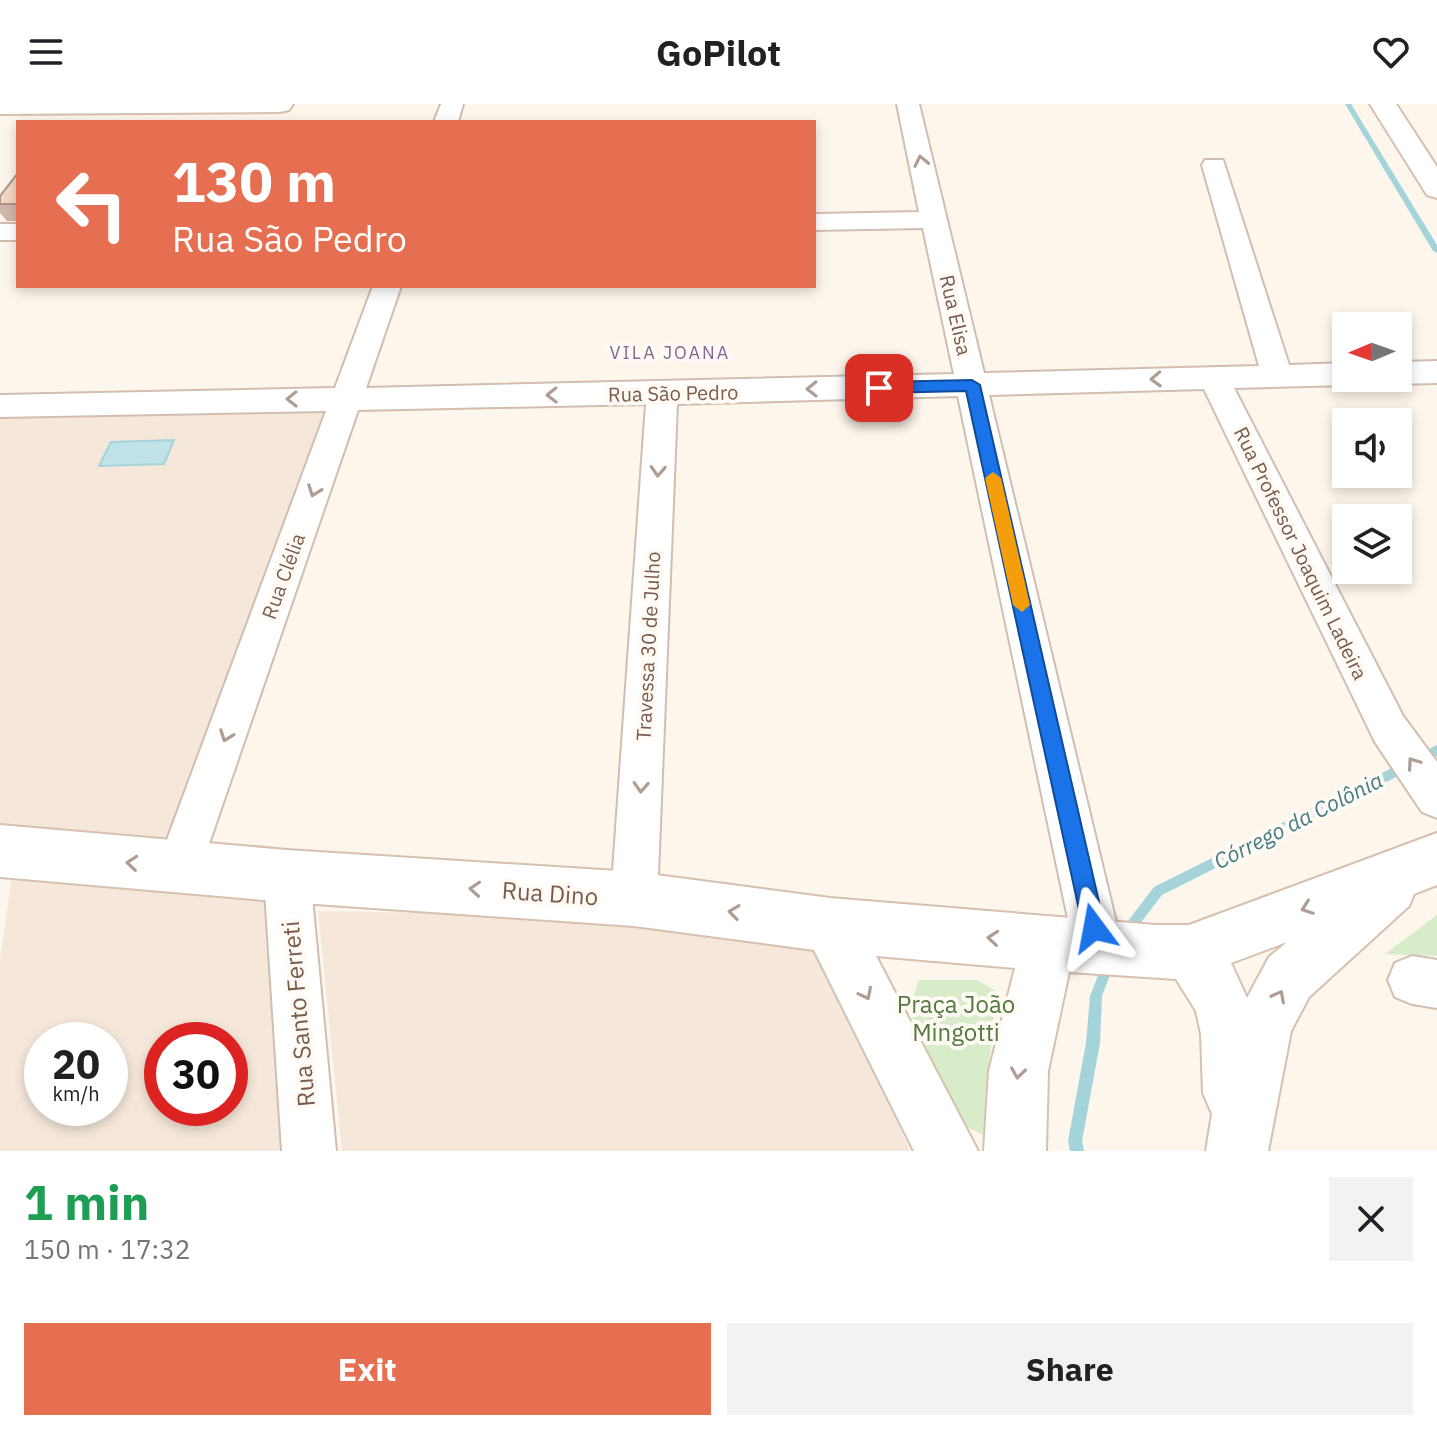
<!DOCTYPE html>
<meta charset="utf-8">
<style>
body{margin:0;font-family:"IBM Plex Sans",sans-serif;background:#f2f2f2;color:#202124;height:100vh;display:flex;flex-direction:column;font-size:30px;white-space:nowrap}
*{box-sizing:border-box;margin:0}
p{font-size:26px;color:#757577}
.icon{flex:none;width:44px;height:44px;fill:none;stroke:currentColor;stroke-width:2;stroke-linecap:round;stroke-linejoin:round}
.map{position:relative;height:1047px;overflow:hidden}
.details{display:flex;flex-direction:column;background:#fff;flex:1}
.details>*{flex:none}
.banner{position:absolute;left:16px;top:16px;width:800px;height:168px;border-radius:0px;box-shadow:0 4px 12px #0003;background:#e76f51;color:#fff;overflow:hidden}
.needle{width:52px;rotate:268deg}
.fabs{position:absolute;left:1332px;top:208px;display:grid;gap:16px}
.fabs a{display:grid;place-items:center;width:80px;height:80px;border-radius:0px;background:#fff;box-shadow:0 4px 12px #0003;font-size:40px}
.speed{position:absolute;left:24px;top:918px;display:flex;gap:16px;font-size:40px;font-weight:700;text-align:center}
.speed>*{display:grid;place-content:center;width:104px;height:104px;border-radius:50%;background:#fff;box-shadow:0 4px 12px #0003;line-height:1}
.speed small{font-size:20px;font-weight:400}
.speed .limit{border:12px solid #d22;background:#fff;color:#111}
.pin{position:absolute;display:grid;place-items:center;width:68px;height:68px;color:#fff;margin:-34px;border-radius:16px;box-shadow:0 4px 12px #0006}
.me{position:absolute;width:88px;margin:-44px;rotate:347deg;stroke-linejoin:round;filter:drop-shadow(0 0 6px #0008)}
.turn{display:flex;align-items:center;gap:28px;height:168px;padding:0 24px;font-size:36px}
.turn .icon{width:104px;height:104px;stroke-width:2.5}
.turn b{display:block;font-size:56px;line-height:68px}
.round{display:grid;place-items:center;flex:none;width:84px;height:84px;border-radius:0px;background:#f2f2f2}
.overview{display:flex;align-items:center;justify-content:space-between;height:136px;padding:0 24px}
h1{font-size:48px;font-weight:700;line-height:60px;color:#1e9e55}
.cta{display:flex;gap:16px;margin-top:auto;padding:16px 24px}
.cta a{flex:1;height:92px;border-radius:0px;background:#e76f51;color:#fff;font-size:32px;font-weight:700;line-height:92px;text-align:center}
.cta a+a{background:#f2f2f2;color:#202124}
header{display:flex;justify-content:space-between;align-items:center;height:104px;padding:0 24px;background:#fff;font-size:36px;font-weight:700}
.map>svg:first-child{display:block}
</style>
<header><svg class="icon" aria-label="menu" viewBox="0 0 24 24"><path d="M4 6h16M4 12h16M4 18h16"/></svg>GoPilot<svg class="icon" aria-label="heart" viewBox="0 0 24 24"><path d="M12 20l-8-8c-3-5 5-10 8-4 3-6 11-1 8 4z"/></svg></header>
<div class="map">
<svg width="1437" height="1047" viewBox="0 0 1437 1047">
<rect width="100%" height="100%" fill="#fdf6ec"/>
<!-- residential -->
<path fill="#f5e8da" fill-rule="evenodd" d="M 339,300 L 174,755 L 0,736 L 0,308 Z
M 13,764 L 274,786 L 292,1047 L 0,1047 L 0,856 ZM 42,936 L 110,936 L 110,1004 L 42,1004 ZM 162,936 L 230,936 L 230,1004 L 162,1004 Z
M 318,807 L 552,811 L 819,842 L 910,1047 L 342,1047 Z"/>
<!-- green -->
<path fill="#d8ecc9" d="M 1437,811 L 1437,852 L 1385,850 Z
M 919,876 L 977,876 L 996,887 L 983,1031 L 960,1020 L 909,905 Z"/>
<!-- water -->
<path fill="#bfe3e8" stroke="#a5d3da" stroke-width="2" d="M 174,336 L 164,360 L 99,362 L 111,338 Z"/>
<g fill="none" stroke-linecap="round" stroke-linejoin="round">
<!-- stream -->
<path fill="#a5d3da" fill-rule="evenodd" d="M 1345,0 L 1351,0 L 1437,141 L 1437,149 L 1433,147 Z
M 1437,641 L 1437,652 L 1420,660 L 1416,659 L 1414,655 L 1416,651 Z
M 1406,657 L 1410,658 L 1412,662 L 1410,666 L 1162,791 L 1129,834 L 1125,836 L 1121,834 L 1119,830 L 1121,826 L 1154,783 Z
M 1109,852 L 1113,854 L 1115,858 L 1102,892 L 1100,939 L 1082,1037 L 1084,1047 L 1070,1047 L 1068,1037 L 1086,939 L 1090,892 L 1105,854 Z"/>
<defs>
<path id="minor" d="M 441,0 L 463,0 L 458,18 L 434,18 Z
M 897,0 L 919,0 L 984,269 L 1259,262 L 1202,61 L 1205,56 L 1223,56 L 1289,261 L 1346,259 L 1346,274 L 1359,274 L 1346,281 L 1234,284 L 1403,612 L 1437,658 L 1437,714 L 1422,708 L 1375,638 L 1204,285 L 989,291 L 1122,843 L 1115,860 L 1098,867 L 1081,860 L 1074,843 L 958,292 L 677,300 L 657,795 L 650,811 L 634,818 L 618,811 L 611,795 L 646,300 L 358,306 L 201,763 L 195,779 L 179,785 L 163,779 L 157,763 L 326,307 L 0,313 L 0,291 L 335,284 L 373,182 L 401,182 L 366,284 L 954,270 L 923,124 L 814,126 L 814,110 L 919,108 Z
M 0,120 L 18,120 L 18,136 L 0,136 Z
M 1437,257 L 1437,279 L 1398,280 L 1386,274 L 1398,274 L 1398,258 Z
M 287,749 L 303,756 L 310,772 L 336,1047 L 282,1047 L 264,772 L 271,756 Z
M 1412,852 L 1437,856 L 1437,904 L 1412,900 L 1395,893 L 1388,876 L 1395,859 Z"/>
<path id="secondary" d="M 0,0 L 293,0 L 289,6 L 280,8 L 0,10 Z
M 1370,0 L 1396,0 L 1437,63 L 1437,94 L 1427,91 Z
M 0,721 L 287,746 L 634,768 L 830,794 L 1156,821 L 1189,821 L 1437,729 L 1437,781 L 1414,790 L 1409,802 L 1309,893 L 1291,927 L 1268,1047 L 1206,1047 L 1212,1010 L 1203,989 L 1201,930 L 1196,907 L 1176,875 L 1069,868 L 1048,967 L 1046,1047 L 984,1047 L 989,967 L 1015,864 L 876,852 L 978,1047 L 914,1047 L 814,846 L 634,822 L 287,798 L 0,773 ZM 1287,838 L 1269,853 L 1247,894 L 1231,859 Z"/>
</defs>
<!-- minor casing -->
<use href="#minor" stroke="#d1beb0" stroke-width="4"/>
<!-- secondary casing -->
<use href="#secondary" stroke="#d6c0b0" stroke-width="4"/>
<!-- minor -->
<use href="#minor" fill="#fff" fill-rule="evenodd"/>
<!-- secondary -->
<use href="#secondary" fill="#fff" fill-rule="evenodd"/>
</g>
<!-- wall -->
<path fill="#d1b7a8" d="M 18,69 L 18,117 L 7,117 L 0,109 L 0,92 Z"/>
<!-- building -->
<path fill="#f3d5c3" stroke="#aa9588" stroke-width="2" d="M 18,69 L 18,100 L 0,100 L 0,92 Z"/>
<!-- one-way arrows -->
<defs><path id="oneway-chevron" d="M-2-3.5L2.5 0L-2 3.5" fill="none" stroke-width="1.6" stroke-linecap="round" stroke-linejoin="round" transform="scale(2)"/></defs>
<g stroke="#af9d94">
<use href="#oneway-chevron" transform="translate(921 57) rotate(-102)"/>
<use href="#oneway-chevron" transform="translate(1156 275) rotate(178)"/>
<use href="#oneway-chevron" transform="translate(812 285) rotate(179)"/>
<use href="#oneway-chevron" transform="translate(552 291) rotate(179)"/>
<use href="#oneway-chevron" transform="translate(292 295) rotate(179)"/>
<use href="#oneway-chevron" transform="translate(658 367) rotate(93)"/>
<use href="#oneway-chevron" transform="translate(314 387) rotate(110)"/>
<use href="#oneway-chevron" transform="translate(226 632) rotate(110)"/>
<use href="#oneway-chevron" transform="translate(1413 659) rotate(-125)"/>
<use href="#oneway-chevron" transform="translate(641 683) rotate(93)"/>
<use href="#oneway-chevron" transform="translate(132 759) rotate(-175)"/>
<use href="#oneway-chevron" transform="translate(475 785) rotate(-176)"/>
<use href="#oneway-chevron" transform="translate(1307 804) rotate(160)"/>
<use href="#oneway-chevron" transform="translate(734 808) rotate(-172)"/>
<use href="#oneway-chevron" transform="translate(993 834) rotate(-175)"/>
<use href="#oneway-chevron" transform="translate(866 890) rotate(63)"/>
<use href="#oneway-chevron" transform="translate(1279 892) rotate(-62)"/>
<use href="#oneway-chevron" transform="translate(1018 969) rotate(98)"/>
</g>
<!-- route -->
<path fill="#1a73e8" stroke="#114b97" stroke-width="2" d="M 972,276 L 980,281 L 1105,824 L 1102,832 L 1094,836 L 1086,832 L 1083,824 L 966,287 L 879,289 L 872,284 L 879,278 Z"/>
<!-- slow -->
<path fill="#f59e0b" d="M 993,368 L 1001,374 L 1030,501 L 1022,508 L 1013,501 L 985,374 Z"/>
<g text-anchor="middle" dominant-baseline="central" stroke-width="8" stroke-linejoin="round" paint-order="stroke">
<!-- far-neighbourhood labels -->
<g font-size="18" letter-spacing="2" fill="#846695" stroke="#fffaf3">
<text x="670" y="248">VILA JOANA</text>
</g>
<!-- street labels -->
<g font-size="20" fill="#7a5c4d" stroke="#fffaf3">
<text transform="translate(956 211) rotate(77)">Rua Elisa</text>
<text transform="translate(673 289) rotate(-1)">Rua São Pedro</text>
<text transform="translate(1301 449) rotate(64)">Rua Professor Joaquim Ladeira</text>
<text transform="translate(283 472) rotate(-70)">Rua Clélia</text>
<text transform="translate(648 542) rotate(-87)">Travessa 30 de Julho</text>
</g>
<!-- water labels -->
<g font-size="22" font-style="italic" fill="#437c86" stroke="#fffaf3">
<text transform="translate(1298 716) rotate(-27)">Córrego da Colônia</text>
</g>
<!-- near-street labels -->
<g font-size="24" fill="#7a5c4d" stroke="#fffaf3">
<text transform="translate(550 789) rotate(4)">Rua Dino</text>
<text transform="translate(298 910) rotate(-95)">Rua Santo Ferreti</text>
</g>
<!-- near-park labels -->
<g font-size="24" fill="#537a41" stroke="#fffaf3">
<text x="956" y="900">Praça João<tspan x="956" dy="28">Mingotti</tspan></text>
</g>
</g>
</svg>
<div class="fabs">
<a><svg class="needle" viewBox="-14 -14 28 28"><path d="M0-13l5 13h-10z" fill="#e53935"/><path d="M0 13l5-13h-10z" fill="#757577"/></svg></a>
<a><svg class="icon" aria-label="sound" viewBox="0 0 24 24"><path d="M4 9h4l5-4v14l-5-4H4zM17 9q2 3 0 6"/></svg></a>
<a><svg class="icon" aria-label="layers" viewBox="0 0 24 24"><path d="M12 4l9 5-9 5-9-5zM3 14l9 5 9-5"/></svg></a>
</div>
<div class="speed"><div>20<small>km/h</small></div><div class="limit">30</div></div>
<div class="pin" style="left:879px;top:284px;background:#d93025"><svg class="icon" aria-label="arrive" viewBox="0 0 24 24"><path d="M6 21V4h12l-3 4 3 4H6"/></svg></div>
<svg class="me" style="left:1094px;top:824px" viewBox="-20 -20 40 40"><path d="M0-17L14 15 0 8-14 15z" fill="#1a73e8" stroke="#fff" stroke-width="4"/></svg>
<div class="banner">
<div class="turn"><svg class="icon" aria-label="left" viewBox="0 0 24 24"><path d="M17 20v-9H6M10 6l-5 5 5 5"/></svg><div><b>130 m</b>Rua São Pedro</div></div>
</div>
</div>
<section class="details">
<div class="overview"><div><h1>1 min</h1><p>150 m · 17:32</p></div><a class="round"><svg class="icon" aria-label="close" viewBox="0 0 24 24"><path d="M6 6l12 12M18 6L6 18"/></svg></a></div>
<div class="cta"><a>Exit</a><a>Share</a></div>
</section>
